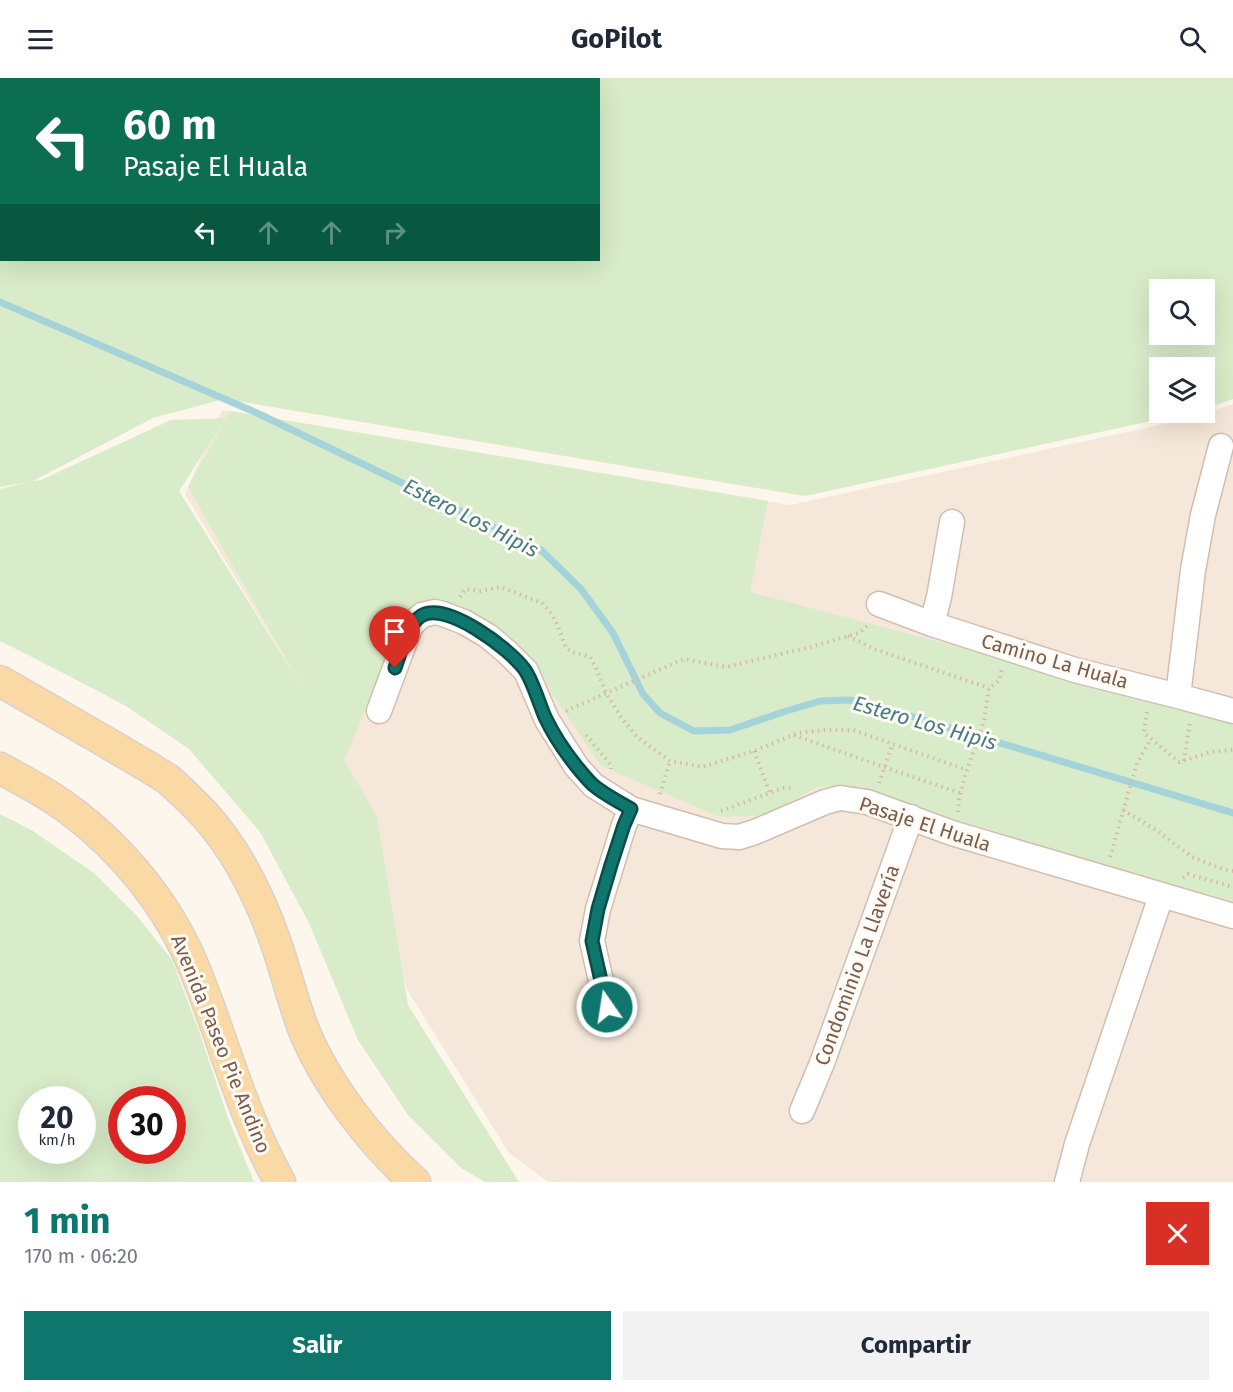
<!DOCTYPE html>
<html lang="es">
<meta charset="utf-8">
<style>
body{margin:0;font-family:"Fira Sans",sans-serif;background:#f2f2f3;color:#1f2937;height:100vh;display:flex;flex-direction:column;font-size:22px;white-space:nowrap}
*{box-sizing:border-box;margin:0}
p{font-size:20px;color:#747a83}
.icon{flex:none;width:33px;height:33px;fill:none;stroke:currentColor;stroke-width:2;stroke-linecap:round;stroke-linejoin:round}
.map{position:relative;height:1104px;overflow:hidden}
.sheet{display:flex;flex-direction:column;background:#fff;flex:1}
.sheet>*{flex:none}
.hud{position:absolute;left:0px;top:0px;width:600px;height:183px;box-shadow:0 6px 24px #0002;background:#0b6e4f;color:#fff;overflow:hidden}
.buttons{position:absolute;left:1149px;top:201px;display:grid;gap:12px}
.buttons a{display:grid;place-items:center;width:66px;height:66px;border-radius:0px;background:#fff;box-shadow:0 6px 24px #0002;font-size:30px}
.speed{position:absolute;left:18px;top:1008px;display:flex;gap:12px;font-size:30px;font-weight:700;text-align:center}
.speed>*{display:grid;place-content:center;width:78px;height:78px;border-radius:50%;background:#fff;box-shadow:0 6px 24px #0002;line-height:1}
.speed small{font-size:15px;font-weight:400}
.speed .limit{border:9px solid #d22;background:#fff;color:#111}
.pin{position:absolute;display:grid;place-items:center;width:51px;height:51px;color:#fff;margin:-62px -26px;border-radius:50% 50% 50% 0;rotate:-45deg;box-shadow:0 0 6px #0007}
.pin .icon{rotate:45deg}
.me{position:absolute;width:66px;margin:-33px;rotate:347deg;stroke-linejoin:round;filter:drop-shadow(0 0 4px #0008)}
.turn{display:flex;align-items:center;gap:21px;height:126px;padding:0 24px;font-size:27px}
.turn .icon{width:78px;height:78px;stroke-width:2.5}
.turn b{display:block;font-size:42px;line-height:51px}
.lanes{display:flex;align-items:center;height:57px;padding:0 24px;background:#0003;justify-content:center;gap:30px;direction:ltr}
.lanes .off{opacity:.35}
.round{display:grid;place-items:center;flex:none;width:63px;height:63px;border-radius:0px;background:#f2f2f3}
.headline{display:flex;align-items:center;justify-content:space-between;height:102px;padding:0 24px}
h1{font-size:36px;font-weight:700;line-height:45px;color:#0f766e}
.action{display:flex;gap:12px;margin-top:auto;padding:12px 24px}
.action a{flex:1;height:69px;border-radius:0px;background:#0f766e;color:#fff;font-size:24px;font-weight:700;line-height:69px;text-align:center}
.action a+a{background:#f2f2f3;color:#1f2937}
header{display:flex;justify-content:space-between;align-items:center;height:78px;padding:0 24px;background:#fff;font-size:27px;font-weight:700}
.map>svg:first-child{display:block}
</style>
<header><svg class="icon" aria-label="menu" viewBox="0 0 24 24"><path d="M4 6h16M4 12h16M4 18h16"/></svg>GoPilot<svg class="icon" aria-label="search" viewBox="0 0 24 24"><circle cx="10" cy="10" r="6"/><path d="M15 15l6 6"/></svg></header>
<div class="map">
<svg width="1233" height="1104" viewBox="0 0 1233 1104">
<rect width="100%" height="100%" fill="#fdf6ec"/>
<!-- residential -->
<path fill="#f5e8da" d="M 1233,326 L 1233,1104 L 548,1104 L 509,1075 L 406,910 L 367,727 L 324,647 L 185,416 L 222,332 L 790,427 L 1192,340 Z"/>
<!-- green -->
<path fill="#d8ecc9" fill-rule="evenodd" d="M 0,0 L 1233,0 L 1233,321 L 1205,331 L 1204,290 L 1160,290 L 1160,334 L 1188,335 L 805,418 L 224,321 L 153,340 L 33,403 L 41,402 L 171,342 L 226,340 L 179,413 L 305,614 L 188,409 L 230,333 L 768,423 L 750,514 L 997,579 L 1233,647 L 1233,825 L 845,708 L 817,709 L 765,738 L 720,739 L 601,688 L 520,568 L 445,526 L 402,547 L 344,682 L 377,739 L 408,927 L 519,1104 L 485,1104 L 461,1090 L 408,1037 L 358,962 L 309,845 L 260,754 L 189,671 L 126,628 L 69,598 L 0,563 L 0,411 L 29,404 L 0,409 ZM 2,2 L 598,2 L 598,182 L 2,182 ZM 1160,212 L 1204,212 L 1204,256 L 1160,256 Z
M 0,736 L 33,753 L 94,795 L 137,838 L 172,882 L 199,953 L 228,1040 L 254,1104 L 0,1104 ZM 32,1022 L 82,1022 L 82,1072 L 32,1072 ZM 122,1022 L 172,1022 L 172,1072 L 122,1072 Z"/>
<g fill="none" stroke-linecap="round" stroke-linejoin="round">
<!-- stream -->
<path stroke="#a5d3da" stroke-width="7" d="M 0,224 L 257,335 L 541,472 L 581,511 L 613,555 L 643,616 L 660,635 L 694,653 L 730,652 L 783,634 L 820,623 L 850,622 L 884,630 L 1233,735"/>
<defs>
<path id="minor" d="M 879,526 L 932,546 L 1075,592 L 1178,618 L 1233,633
M 932,546 L 939,519 L 952,444
M 1178,618 L 1193,492 L 1203,437 L 1221,368
M 379,633 L 411,547 L 422,537 L 435,534 L 443,536 L 464,544 L 488,558 L 507,574 L 526,593 L 547,642 L 576,688 L 593,707 L 631,731 L 722,758 L 739,759 L 755,754 L 825,724 L 840,720 L 867,724 L 952,755 L 1233,838
M 607,929 L 592,863 L 598,831 L 624,747 L 631,731
M 802,1033 L 822,985 L 911,739
M 1067,1104 L 1077,1066 L 1161,818"/>
<path id="major" d="M 0,603 C 33,622 66,641 99,660 C 116,670 133,680 150,690 C 156,694 163,698 169,702 C 181,713 194,725 205,737 C 238,774 261,821 277,868 C 286,895 293,923 303,950 C 325,1005 371,1065 415,1104
M 0,690 C 23,703 46,714 67,730 C 123,771 169,828 195,892 C 224,963 242,1037 280,1104"/>
</defs>
<!-- minor casing -->
<use href="#minor" stroke="#d1beb0" stroke-width="27"/>
<!-- major casing -->
<use href="#major" stroke="#dad1cd" stroke-width="33"/>
<!-- path -->
<path stroke="#d9b8a5" stroke-width="4" stroke-dasharray="1.5 4.5" stroke-linecap="butt" d="M 460,519 L 465,511 L 480,513 L 501,509 L 542,525 L 550,534 L 557,546 L 566,570 L 572,574 L 590,579 L 596,590 L 606,615 L 620,638 L 637,659 L 670,683 L 702,689 L 754,673 L 798,655 L 824,652 L 853,652 L 967,692
M 848,558 L 874,571 L 989,610
M 566,633 L 684,581 L 726,589 L 810,569 L 859,555 L 869,546
M 1147,634 L 1144,655 L 1179,684 L 1211,674 L 1233,672
M 586,657 L 611,687 L 611,691
M 794,657 L 884,689 L 960,715
M 754,673 L 770,715
M 1184,683 L 1190,644
M 879,705 L 893,665
M 660,716 L 670,683
M 1123,732 L 1156,752 L 1192,779 L 1225,792 L 1233,793
M 721,733 L 783,710 L 793,710
M 958,734 L 959,721 L 965,698 L 984,643 L 989,610 L 999,603 L 1002,590
M 1110,779 L 1137,685 L 1151,661
M 1183,800 L 1188,796 L 1233,809"/>
<!-- minor -->
<use href="#minor" stroke="#fff" stroke-width="24"/>
<!-- major -->
<use href="#major" stroke="#fbd9a5" stroke-width="30"/>
</g>
<g fill="none" stroke-linecap="round" stroke-linejoin="round">
<defs>
<path id="route" d="M 395,590 C 401,574 407,547 421,538 C 446,522 511,572 525,592 C 533,604 539,625 545,639 C 553,656 565,674 577,689 C 582,695 587,701 592,706 C 603,716 618,723 631,731 L 624,747 L 611,787 L 598,831 L 592,863 L 607,929"/>
</defs>
<!-- route casing -->
<use href="#route" stroke="#0a4d48" stroke-width="15"/>
<!-- route -->
<use href="#route" stroke="#0f766e" stroke-width="10"/>
</g>
<g text-anchor="middle" dominant-baseline="central" stroke-width="6" stroke-linejoin="round" paint-order="stroke">
<!-- street labels -->
<g font-size="20" fill="#7a5c4d" stroke="#fffaf3">
<text transform="translate(1055 583) rotate(16)">Camino La Huala</text>
<text transform="translate(925 746) rotate(18)">Pasaje El Huala</text>
<text transform="translate(857 887) rotate(-70)">Condominio La Llavería</text>
<text transform="translate(221 966) rotate(68)">Avenida Paseo Pie Andino</text>
</g>
<!-- water labels -->
<g font-size="21" font-style="italic" fill="#437c86" stroke="#fffaf3">
<text transform="translate(471 440) rotate(27)">Estero Los Hipis</text>
<text transform="translate(925 645) rotate(16)">Estero Los Hipis</text>
</g>
</g>
</svg>
<div class="buttons">
<a><svg class="icon" aria-label="search" viewBox="0 0 24 24"><circle cx="10" cy="10" r="6"/><path d="M15 15l6 6"/></svg></a>
<a><svg class="icon" aria-label="layers" viewBox="0 0 24 24"><path d="M12 4l9 5-9 5-9-5zM3 14l9 5 9-5"/></svg></a>
</div>
<div class="speed"><div>20<small>km/h</small></div><div class="limit">30</div></div>
<div class="pin" style="left:395px;top:590px;background:#d93025"><svg class="icon" aria-label="arrive" viewBox="0 0 24 24"><path d="M6 21V4h12l-3 4 3 4H6"/></svg></div>
<svg class="me" style="left:607px;top:929px" viewBox="-20 -20 40 40"><circle r="17" fill="#0f766e" stroke="#fff" stroke-width="3"/><path d="M0-11L8 9 0 5-8 9z" fill="#fff"/></svg>
<div class="hud">
<div class="turn"><svg class="icon" aria-label="left" viewBox="0 0 24 24"><path d="M17 20v-9H6M10 6l-5 5 5 5"/></svg><div><b>60 m</b>Pasaje El Huala</div></div>
<div class="lanes"><svg class="icon" aria-label="left" viewBox="0 0 24 24"><path d="M17 20v-9H6M10 6l-5 5 5 5"/></svg><svg class="icon off" aria-label="ahead" viewBox="0 0 24 24"><path d="M12 20V5M6 11l6-6 6 6"/></svg><svg class="icon off" aria-label="ahead" viewBox="0 0 24 24"><path d="M12 20V5M6 11l6-6 6 6"/></svg><svg class="icon off" aria-label="right" viewBox="0 0 24 24"><path d="M7 20v-9h11M14 6l5 5-5 5"/></svg></div>
</div>
</div>
<section class="sheet">
<div class="headline"><div><h1>1 min</h1><p>170 m · 06:20</p></div><a class="round" style="background:#d93025;color:#fff"><svg class="icon" aria-label="close" viewBox="0 0 24 24"><path d="M6 6l12 12M18 6L6 18"/></svg></a></div>
<div class="action"><a>Salir</a><a>Compartir</a></div>
</section>
